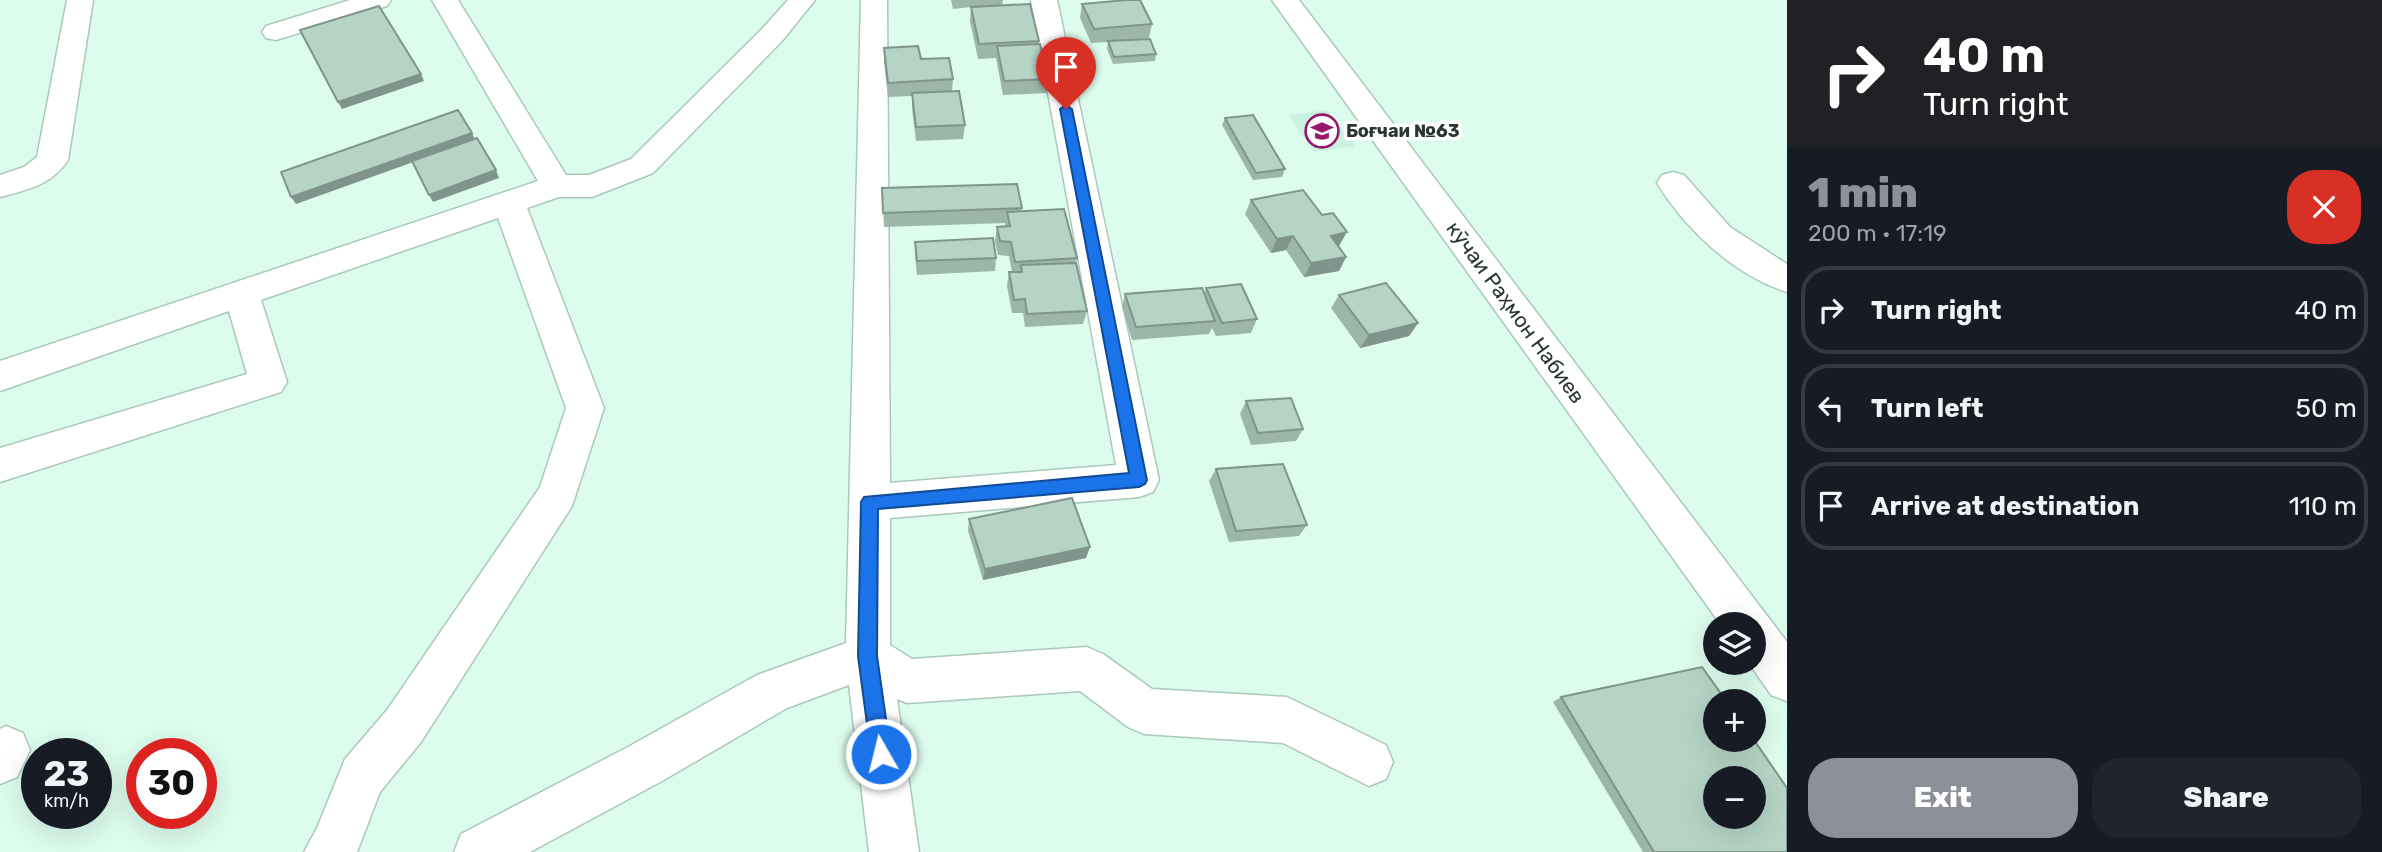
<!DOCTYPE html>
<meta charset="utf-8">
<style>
body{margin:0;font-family:Rubik,sans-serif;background:#20242c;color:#f1f3f6;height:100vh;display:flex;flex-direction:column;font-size:26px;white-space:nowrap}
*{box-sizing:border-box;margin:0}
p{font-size:23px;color:#9ea1a6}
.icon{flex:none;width:38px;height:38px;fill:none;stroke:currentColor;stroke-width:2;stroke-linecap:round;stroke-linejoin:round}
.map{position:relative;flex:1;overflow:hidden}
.details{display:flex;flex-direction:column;background:#171b24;width:595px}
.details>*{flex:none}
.guide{background:#202124;color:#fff;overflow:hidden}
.controls{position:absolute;left:1703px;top:612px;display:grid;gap:14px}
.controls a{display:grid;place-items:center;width:63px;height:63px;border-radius:50%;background:#171b24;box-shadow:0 7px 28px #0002;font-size:35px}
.speed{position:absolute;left:21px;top:738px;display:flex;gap:14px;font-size:35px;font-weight:700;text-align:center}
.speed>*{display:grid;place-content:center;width:91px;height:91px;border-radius:50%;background:#171b24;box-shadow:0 7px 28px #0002;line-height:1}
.speed small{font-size:18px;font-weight:400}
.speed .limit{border:10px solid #d22;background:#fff;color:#111}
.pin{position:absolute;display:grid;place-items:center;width:60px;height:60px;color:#fff;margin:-72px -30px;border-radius:50% 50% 50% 0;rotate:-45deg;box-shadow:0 0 7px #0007}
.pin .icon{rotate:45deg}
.me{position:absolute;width:77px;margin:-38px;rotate:352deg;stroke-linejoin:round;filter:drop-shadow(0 0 5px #0008)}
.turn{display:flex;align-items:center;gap:24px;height:147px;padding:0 21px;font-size:32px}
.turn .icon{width:91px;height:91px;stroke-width:2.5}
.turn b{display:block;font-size:49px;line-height:60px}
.round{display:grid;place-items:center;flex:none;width:74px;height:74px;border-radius:28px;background:#20242c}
.overview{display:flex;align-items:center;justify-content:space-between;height:119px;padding:0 21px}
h1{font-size:42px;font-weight:800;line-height:52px;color:#8c9099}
.primary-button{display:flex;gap:14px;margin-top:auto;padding:14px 21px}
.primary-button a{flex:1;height:80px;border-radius:28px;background:#8c9099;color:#fff;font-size:28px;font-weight:800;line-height:80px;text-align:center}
.primary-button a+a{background:#20242c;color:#f1f3f6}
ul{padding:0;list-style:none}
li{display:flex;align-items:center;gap:21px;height:88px;margin:0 14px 10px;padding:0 7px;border:4px solid #363941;border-radius:28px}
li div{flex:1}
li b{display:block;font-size:26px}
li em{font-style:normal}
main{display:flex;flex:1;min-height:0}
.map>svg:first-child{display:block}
</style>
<main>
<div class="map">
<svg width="1787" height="852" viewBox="0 0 1787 852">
<rect width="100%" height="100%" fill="#dcfcee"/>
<!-- built -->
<path fill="#c9f1e0" d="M 1328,110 L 1355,146 L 1314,152 L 1289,115 Z"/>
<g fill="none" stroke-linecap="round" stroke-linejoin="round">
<defs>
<path id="minor" d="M 67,0 L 93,0 L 68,160 C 52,185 27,190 0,197 L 0,175 L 24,167 L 37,157 Z
M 350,0 L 391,0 L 387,6 L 276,40 L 266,38 L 262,32 L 266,26 Z
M 432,0 L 458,0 L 566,175 L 589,175 L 631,159 L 762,29 L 788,0 L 815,0 L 782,41 L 653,173 L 592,197 L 559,197 L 527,208 L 604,408 L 572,506 L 421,742 L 380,792 L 357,852 L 304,852 L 317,828 L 345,759 L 387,710 L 540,487 L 566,408 L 498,218 L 261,300 L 287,382 L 281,392 L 0,482 L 0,448 L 247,374 L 229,311 L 0,391 L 0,361 L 538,181 Z
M 861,0 L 887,0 L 890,483 L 1116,465 L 1031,0 L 1057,0 L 1159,480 L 1153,492 L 1139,497 L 890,518 L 890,645 L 912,659 L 1087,647 L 1103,654 L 1152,689 L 1287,697 L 1386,745 L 1393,762 L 1386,779 L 1369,786 L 1283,743 L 1144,734 L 1128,727 L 1080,691 L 907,703 L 897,699 L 919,852 L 869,852 L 849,685 L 787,708 L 662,781 L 530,852 L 454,852 L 461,834 L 628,747 L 757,675 L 846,643 Z
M 1272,0 L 1299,0 L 1787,642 L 1787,701 L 1771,695 L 1749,663 L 1754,663 L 1754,625 L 1721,625 Z
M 1673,172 L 1684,175 L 1730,227 L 1787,264 L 1787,292 C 1735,276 1685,229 1657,183 L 1662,175 Z
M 6,726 L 23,733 L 30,750 L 17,777 L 0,784 L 0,729 Z"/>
</defs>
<!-- minor casing -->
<use href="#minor" stroke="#aac8bb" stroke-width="3"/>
<!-- minor -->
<use href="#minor" fill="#fff" fill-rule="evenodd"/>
</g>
<!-- wall -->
<path fill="#9cb6aa" d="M 951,0 L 1003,0 L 1002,5 L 979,6 L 1039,41 L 1039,44 L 1049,79 L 1047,93 L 1003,95 L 996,58 L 978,59 L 970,21 L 971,7 L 953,9 Z
M 1082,4 L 1152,24 L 1149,38 L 1119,41 L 1156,54 L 1155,61 L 1113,64 L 1107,49 L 1108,42 L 1091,43 L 1080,18 Z
M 884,48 L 921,59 L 953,79 L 952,91 L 965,125 L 963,139 L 916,141 L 912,108 L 912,96 L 888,97 L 884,62 Z
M 1225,118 L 1285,169 L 1282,177 L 1253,180 L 1222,125 Z
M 882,188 L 1022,208 L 1021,211 L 1077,258 L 1076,263 L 1087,311 L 1083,324 L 1025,327 L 1023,313 L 1012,313 L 1007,286 L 1009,272 L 1012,272 L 1009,256 L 998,255 L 995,241 L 997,227 L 1005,227 L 1005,223 L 884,227 Z
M 1251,200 L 1322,215 L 1339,246 L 1346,257 L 1339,271 L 1304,277 L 1286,250 L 1271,253 L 1245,214 Z
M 915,242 L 996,258 L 995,271 L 917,275 L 915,256 Z
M 1206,288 L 1257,319 L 1251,333 L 1216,336 L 1212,328 L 1209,334 L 1132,340 L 1122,307 L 1125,294 L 1204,293 Z
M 1339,295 L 1418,323 L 1409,336 L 1360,348 L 1331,308 Z
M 1246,401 L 1303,429 L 1296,441 L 1251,445 L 1240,414 Z
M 1216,469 L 1307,525 L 1299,536 L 1229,542 L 1209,481 Z
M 969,519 L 1086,558 L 983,580 L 968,531 Z
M 1561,697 L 1787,852 L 1643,852 L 1553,702 Z"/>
<!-- shaded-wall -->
<path fill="#7f948b" d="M 421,74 L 424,81 L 342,109 L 338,102 Z
M 472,133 L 475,140 L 296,204 L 291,197 Z
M 496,170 L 499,178 L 433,202 L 429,195 Z
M 1347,232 L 1339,246 L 1324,250 L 1331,236 Z
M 1293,236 L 1286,250 L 1271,253 L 1277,239 Z
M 1346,257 L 1339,271 L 1304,277 L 1311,263 Z
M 1418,323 L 1409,336 L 1360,348 L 1369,335 Z
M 1090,547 L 1086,558 L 983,580 L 985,569 Z"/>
<!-- building -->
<path fill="#b5d4c6" stroke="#7f948b" stroke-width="2" fill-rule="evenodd" d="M 1126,0 L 1140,0 L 1152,24 L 1094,29 L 1082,4 Z
M 1030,4 L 1039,41 L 979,44 L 971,7 Z
M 379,6 L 421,74 L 338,102 L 300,30 Z
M 1150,39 L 1156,54 L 1114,57 L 1108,41 Z
M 1040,44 L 1049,79 L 1004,81 L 997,46 Z
M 918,46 L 921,59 L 949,58 L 953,79 L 888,83 L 884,48 Z
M 959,91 L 965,125 L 916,127 L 912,93 Z
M 458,110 L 472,133 L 291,197 L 281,172 Z
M 1253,115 L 1285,169 L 1256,173 L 1225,118 Z
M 477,138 L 496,170 L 429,195 L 412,161 Z
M 1017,184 L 1022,208 L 883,213 L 882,188 Z
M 1303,190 L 1322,215 L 1333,213 L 1347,232 L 1331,236 L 1346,257 L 1311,263 L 1293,236 L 1277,239 L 1251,200 Z
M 1064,209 L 1077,258 L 1015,262 L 1011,242 L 1000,241 L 997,227 L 1010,226 L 1007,212 Z
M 993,238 L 996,258 L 917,261 L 915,242 Z
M 1076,263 L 1087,311 L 1027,314 L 1025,299 L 1014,300 L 1009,272 L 1022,272 L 1021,265 Z
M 1386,283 L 1418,323 L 1369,335 L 1339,295 Z
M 1241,284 L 1257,319 L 1222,323 L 1206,288 Z
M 1202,288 L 1215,321 L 1136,327 L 1125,294 Z
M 1291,398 L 1303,429 L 1258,433 L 1246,401 Z
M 1283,464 L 1307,525 L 1236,531 L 1216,469 Z
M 1072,498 L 1090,547 L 985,569 L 969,519 Z
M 1702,667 L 1727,702 L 1715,702 L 1715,740 L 1754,740 L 1787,788 L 1787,852 L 1654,852 L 1561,697 ZM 1715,779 L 1754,779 L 1754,817 L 1715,817 Z"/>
<!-- route -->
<path fill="#1a73e8" stroke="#114b97" stroke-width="2" d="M 1066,105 L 1072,109 L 1147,480 L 1145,484 L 1139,487 L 878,509 L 877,656 L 891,754 L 888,761 L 881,764 L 874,761 L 871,754 L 858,656 L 861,502 L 864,497 L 1129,473 L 1060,109 Z"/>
<!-- icons -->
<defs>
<symbol id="school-ring" viewBox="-11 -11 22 22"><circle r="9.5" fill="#fff" stroke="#99176b" stroke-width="1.5"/><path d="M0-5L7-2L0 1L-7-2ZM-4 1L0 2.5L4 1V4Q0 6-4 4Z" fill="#99176b"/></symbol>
</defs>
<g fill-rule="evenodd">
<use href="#school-ring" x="1303" y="112" width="38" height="38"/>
</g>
<g text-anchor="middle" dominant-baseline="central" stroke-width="7" stroke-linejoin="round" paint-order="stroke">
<!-- far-poi labels -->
<g font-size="18" font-weight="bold" fill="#2a3631" stroke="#fff" text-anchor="start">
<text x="1346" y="131">Боғчаи №63</text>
</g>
<!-- street labels -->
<g font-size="21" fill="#2a3631" stroke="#fff">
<text transform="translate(1516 312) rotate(54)">кӯчаи Раҳмон Набиев</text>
</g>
</g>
</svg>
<div class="controls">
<a><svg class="icon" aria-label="layers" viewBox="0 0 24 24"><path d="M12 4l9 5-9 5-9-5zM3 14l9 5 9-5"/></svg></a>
<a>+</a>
<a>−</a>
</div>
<div class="speed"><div>23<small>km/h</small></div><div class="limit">30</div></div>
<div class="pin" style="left:1066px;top:109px;background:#d93025"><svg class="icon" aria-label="arrive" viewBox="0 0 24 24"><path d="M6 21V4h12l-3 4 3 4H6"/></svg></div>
<svg class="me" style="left:881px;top:754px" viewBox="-20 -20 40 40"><circle r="17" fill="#1a73e8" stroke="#fff" stroke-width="3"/><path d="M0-11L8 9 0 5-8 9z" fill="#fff"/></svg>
</div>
<section class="details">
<div class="guide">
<div class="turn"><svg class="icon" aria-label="right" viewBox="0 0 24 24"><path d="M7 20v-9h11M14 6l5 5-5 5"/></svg><div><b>40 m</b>Turn right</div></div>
</div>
<div class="overview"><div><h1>1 min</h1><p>200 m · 17:19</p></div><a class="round" style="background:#d93025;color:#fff"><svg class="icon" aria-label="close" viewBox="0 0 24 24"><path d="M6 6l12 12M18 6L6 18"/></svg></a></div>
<ul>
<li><svg class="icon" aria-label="right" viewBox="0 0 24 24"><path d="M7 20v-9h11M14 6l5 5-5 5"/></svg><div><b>Turn right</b></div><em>40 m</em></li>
<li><svg class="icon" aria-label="left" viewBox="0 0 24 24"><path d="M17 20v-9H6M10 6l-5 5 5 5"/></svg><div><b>Turn left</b></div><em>50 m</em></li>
<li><svg class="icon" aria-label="arrive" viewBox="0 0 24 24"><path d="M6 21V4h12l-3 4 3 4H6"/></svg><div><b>Arrive at destination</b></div><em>110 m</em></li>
</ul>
<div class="primary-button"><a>Exit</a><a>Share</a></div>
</section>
</main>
